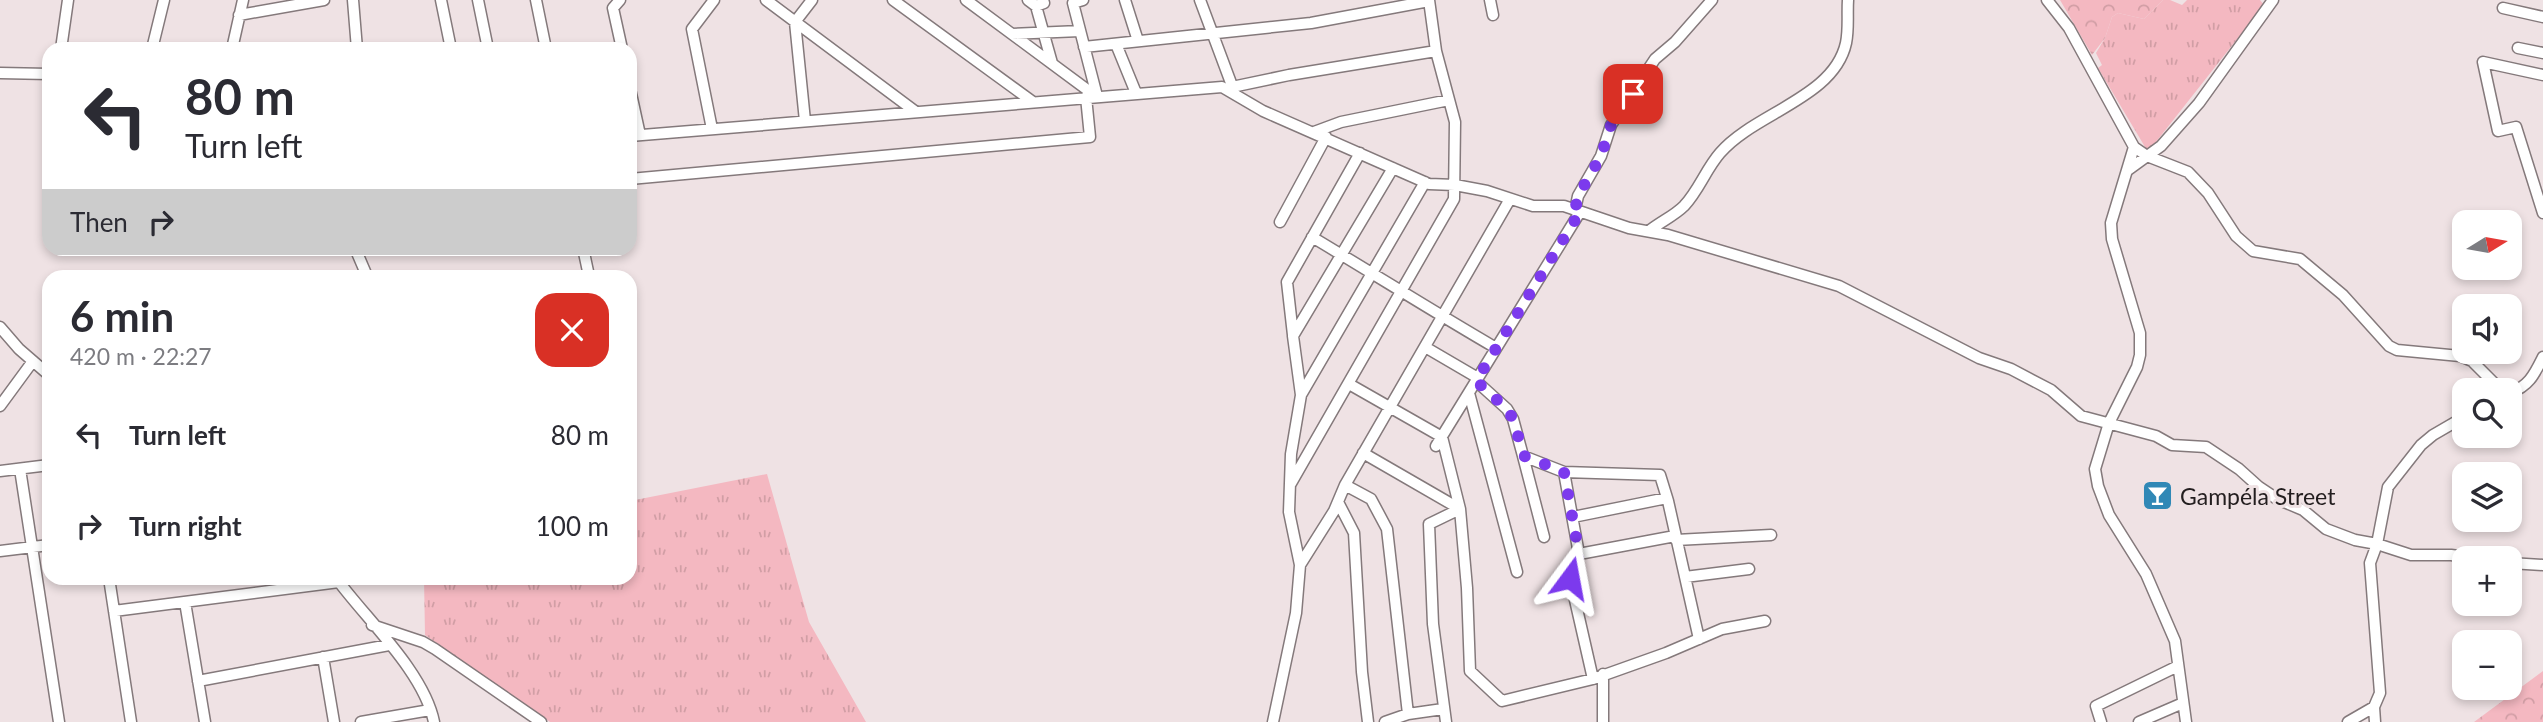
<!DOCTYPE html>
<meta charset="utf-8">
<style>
body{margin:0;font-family:Lato,sans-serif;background:#f2f2f3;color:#2b2b33;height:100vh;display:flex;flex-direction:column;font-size:26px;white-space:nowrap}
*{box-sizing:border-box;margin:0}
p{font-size:23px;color:#7c7c81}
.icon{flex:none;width:38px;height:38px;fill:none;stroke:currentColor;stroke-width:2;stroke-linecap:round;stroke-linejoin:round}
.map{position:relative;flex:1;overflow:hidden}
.side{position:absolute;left:42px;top:270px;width:595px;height:315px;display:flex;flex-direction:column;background:#fff;border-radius:21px;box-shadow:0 4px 10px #0003}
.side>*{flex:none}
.hud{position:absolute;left:42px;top:42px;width:595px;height:214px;border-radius:21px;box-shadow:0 4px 10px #0003;background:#fff;color:#2b2b33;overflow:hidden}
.needle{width:46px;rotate:79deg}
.buttons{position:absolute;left:2452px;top:210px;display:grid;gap:14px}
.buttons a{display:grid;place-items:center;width:70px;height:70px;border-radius:14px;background:#fff;box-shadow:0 4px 10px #0003;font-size:35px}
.pin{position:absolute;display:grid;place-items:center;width:60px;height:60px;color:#fff;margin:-30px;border-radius:14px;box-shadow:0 4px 10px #0006}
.me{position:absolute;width:77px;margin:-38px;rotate:13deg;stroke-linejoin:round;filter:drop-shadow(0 0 5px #0008)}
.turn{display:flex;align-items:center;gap:24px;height:147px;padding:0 28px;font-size:32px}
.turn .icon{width:91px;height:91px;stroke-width:2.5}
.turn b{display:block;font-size:49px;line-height:60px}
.then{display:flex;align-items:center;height:66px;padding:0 28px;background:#0003;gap:14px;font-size:26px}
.round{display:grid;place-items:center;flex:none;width:74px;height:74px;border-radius:21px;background:#f2f2f3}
.headline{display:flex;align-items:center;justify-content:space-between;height:119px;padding:0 28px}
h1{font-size:42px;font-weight:700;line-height:52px}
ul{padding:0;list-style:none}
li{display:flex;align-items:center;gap:21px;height:91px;padding:0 28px}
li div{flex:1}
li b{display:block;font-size:26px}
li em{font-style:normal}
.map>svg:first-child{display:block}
</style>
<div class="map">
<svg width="2543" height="722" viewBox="0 0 2543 722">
<defs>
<pattern id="grass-tufts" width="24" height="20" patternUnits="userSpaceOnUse" patternTransform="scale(1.75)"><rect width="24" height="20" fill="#f4b8c1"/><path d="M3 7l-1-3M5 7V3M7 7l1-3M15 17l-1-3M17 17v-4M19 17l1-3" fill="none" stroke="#d19ea5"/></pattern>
<pattern id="forest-crowns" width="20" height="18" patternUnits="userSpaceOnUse" patternTransform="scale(1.75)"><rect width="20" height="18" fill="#f4b8c1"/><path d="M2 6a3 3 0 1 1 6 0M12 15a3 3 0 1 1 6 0" fill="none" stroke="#d19ea5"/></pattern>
</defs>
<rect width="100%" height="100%" fill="#efe2e4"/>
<!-- grass -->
<path fill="url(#grass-tufts)" d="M 2163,0 L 2170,0 L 2182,5 L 2187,0 L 2260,0 L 2264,5 L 2148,152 L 2098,68 L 2102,65 L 2096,53 L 2105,38 L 2112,17 L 2118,13 L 2144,19 Z
M 767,474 L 809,622 L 866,722 L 550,722 L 425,635 L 424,578 L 630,578 L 630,501 Z"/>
<!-- forest -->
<path fill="url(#forest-crowns)" d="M 2060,0 L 2163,0 L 2144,19 L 2118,13 L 2112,17 L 2105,38 L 2092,55 Z
M 2543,671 L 2543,722 L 2474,722 Z"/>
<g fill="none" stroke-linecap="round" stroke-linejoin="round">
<defs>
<path id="minor" d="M 353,0 L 357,49
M 441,0 L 451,49
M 478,0 L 488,49
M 536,0 L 546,49
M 620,0 L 613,8 L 622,49
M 766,0 L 916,112
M 893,0 L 1033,102
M 966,0 L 1097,97
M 1028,0 L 1036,6 L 1044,3 L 1043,0
M 1083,0 L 1073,3 L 1097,96
M 1125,0 L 1138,41
M 1200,0 L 1234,91
M 1490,0 L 1493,15
M 2047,0 L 2069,28 L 2134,147 L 2147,156 L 2188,172 L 2208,193 L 2236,236 L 2253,251 L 2300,259 L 2343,295 L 2389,346 L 2397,350 L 2460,356 L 2472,361 L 2501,390
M 1036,6 L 1052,63
M 2503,8 L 2543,17
M 239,15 L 324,0
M 1012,34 L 1080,31
M 1116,44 L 1136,93
M 1084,47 L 1311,23 L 1429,1
M 2518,48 L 2543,53
M 61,49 L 68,0
M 152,49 L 164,0
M 232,49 L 243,0
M 0,73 L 49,74
M 2543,75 L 2483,62 L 2498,131 L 2516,127 L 2543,213
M 1232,87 L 1289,75 L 1436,51
M 630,89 L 640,135
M 805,121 L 795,22 L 812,0
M 712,129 L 692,29 L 714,0
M 1314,132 L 1341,122 L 1449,100
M 630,136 L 1222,87 L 1263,111 L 1429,184 L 1455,185 L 1487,191 L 1533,206 L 1564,206 L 1629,228 L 1668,235 L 1839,286 L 1979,358 L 2011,369 L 2051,390 L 2081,416 L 2156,436 L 2172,445 L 2206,447 L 2239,469 L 2259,487 L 2277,499 L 2303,510 L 2326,529 L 2355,540 L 2377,544 L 2411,555 L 2451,555 L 2475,558
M 2134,147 L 2111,223 L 2112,239 L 2140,333 L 2140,355 L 2137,367 L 2109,423 L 2095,469 L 2098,486 L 2109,515 L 2146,574 L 2175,641 L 2186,722
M 2128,170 L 2161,146 L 2199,103 L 2273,0
M 630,179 L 1090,137 L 1086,97
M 1575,210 L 1578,196 L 1601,156 L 1611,125 L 1655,59 L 1675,42 L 1712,0
M 1280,222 L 1326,137
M 1649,231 C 1660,222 1674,216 1684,206 C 1699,190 1706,169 1720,153 C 1754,113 1834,98 1846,43 C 1849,29 1847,14 1848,0
M 1312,237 C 1374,274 1434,312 1496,348
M 355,248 L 367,276
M 583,248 L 589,276
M 0,327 L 19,349 L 49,375
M 1293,335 L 1287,282 L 1360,153
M 1425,347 L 1478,378
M 1476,381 L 1507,409 L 1513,419 L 1523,456 L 1564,472 L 1579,554 L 1570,578 L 1593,679
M 1349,384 L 1442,437 L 1460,509 L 1467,588 L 1470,671 L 1502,701 L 1593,679 L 1666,653 L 1722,629 L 1765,621
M 1469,393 L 1517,572
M 2510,393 C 2529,386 2534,375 2543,357
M 1301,395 L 1293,336 L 1393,168
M 0,406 L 33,361
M 1436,446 L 1580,212
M 1363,453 L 1460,509
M 1523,456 L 1544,537
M 20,469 L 59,722
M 0,471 L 49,465
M 1564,472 L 1660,475 L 1668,501 L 1699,639
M 1290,485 L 1454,199 L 1455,122 L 1436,51 L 1429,0
M 1345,485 L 1371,499 L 1387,529 L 1408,714
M 1338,502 L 1354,533 L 1362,672 L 1368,722
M 1573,517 L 1667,498
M 1676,540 L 1771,535
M 0,551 L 49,545
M 1579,554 L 1675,536
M 2510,563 L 2543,565
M 1300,565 L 1289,512 L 1291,454 L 1301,395 L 1425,182
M 1685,577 L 1749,569
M 109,578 L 131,722
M 336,578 C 366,619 424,672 434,722
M 185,602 L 205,722
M 114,611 L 339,582
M 372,625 L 423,642 L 435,649 L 541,722
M 323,657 L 334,722
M 198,681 L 389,645
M 361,722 L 430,710
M 1273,722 L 1296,613 L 1300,565 L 1334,511 L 1345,485 L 1510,199
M 1385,722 L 1408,714 L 1443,709
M 1446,722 L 1433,624 L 1429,524 L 1460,509
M 1603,722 L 1603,674
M 2101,722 L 2096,706 L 2178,666
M 2139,722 L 2183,703
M 2348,722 L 2374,707
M 2375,722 L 2374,707 L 2380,693 L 2370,563 L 2377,544 L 2388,487 L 2421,445 L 2433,435 L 2464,417"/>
</defs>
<!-- minor casing -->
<use href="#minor" stroke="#84797b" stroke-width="13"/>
<!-- minor -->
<use href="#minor" stroke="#fff" stroke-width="10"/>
</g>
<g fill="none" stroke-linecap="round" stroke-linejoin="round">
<!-- route -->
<path stroke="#7c3aed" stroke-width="12" stroke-dasharray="0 21.6" d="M 1570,578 L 1579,554 L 1564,472 L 1524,456 L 1513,419 L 1507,409 L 1476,381 L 1580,212 L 1575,210 L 1578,196 L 1601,156 L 1611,125 L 1633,94"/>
</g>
<!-- icons -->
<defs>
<symbol id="bar-square" viewBox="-11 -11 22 22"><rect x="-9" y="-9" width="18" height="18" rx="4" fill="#3088b6" stroke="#efe2e4"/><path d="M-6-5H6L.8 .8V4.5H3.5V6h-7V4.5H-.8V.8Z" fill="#fff"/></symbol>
</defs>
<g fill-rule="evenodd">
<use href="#bar-square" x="2140" y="478" width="35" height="35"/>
</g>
<g text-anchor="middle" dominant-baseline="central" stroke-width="6" stroke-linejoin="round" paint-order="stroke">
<!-- poi labels -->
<g font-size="23" fill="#231e1f" stroke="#efe2e4" text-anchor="start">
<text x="2180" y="496">Gampéla Street</text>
</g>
</g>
</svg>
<div class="buttons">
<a><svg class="needle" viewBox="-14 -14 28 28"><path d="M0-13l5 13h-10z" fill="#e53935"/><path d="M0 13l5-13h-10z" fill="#7c7c81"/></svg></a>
<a><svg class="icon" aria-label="sound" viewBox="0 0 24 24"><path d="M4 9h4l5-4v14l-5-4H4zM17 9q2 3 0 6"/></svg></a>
<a><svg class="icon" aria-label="search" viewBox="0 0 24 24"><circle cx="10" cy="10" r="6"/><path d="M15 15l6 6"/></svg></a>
<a><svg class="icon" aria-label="layers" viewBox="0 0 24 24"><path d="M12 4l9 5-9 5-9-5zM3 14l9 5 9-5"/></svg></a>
<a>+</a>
<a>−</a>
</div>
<div class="pin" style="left:1633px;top:94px;background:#d93025"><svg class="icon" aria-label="arrive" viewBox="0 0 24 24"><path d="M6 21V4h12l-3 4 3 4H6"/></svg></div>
<svg class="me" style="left:1570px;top:578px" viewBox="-20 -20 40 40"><path d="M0-17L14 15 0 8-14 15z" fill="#7c3aed" stroke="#fff" stroke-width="4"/></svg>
<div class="hud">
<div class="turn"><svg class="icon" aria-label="left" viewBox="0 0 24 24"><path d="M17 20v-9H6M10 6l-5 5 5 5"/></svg><div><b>80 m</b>Turn left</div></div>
<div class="then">Then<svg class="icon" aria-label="right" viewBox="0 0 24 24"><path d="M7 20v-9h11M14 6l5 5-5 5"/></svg></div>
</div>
<section class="side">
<div class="headline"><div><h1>6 min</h1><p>420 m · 22:27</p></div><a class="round" style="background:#d93025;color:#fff"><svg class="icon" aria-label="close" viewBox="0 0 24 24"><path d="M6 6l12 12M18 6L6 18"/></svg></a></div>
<ul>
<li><svg class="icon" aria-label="left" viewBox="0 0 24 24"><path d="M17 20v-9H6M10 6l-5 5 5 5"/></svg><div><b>Turn left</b></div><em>80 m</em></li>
<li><svg class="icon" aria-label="right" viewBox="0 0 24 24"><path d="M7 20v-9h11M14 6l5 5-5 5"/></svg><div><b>Turn right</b></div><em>100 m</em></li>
</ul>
</section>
</div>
